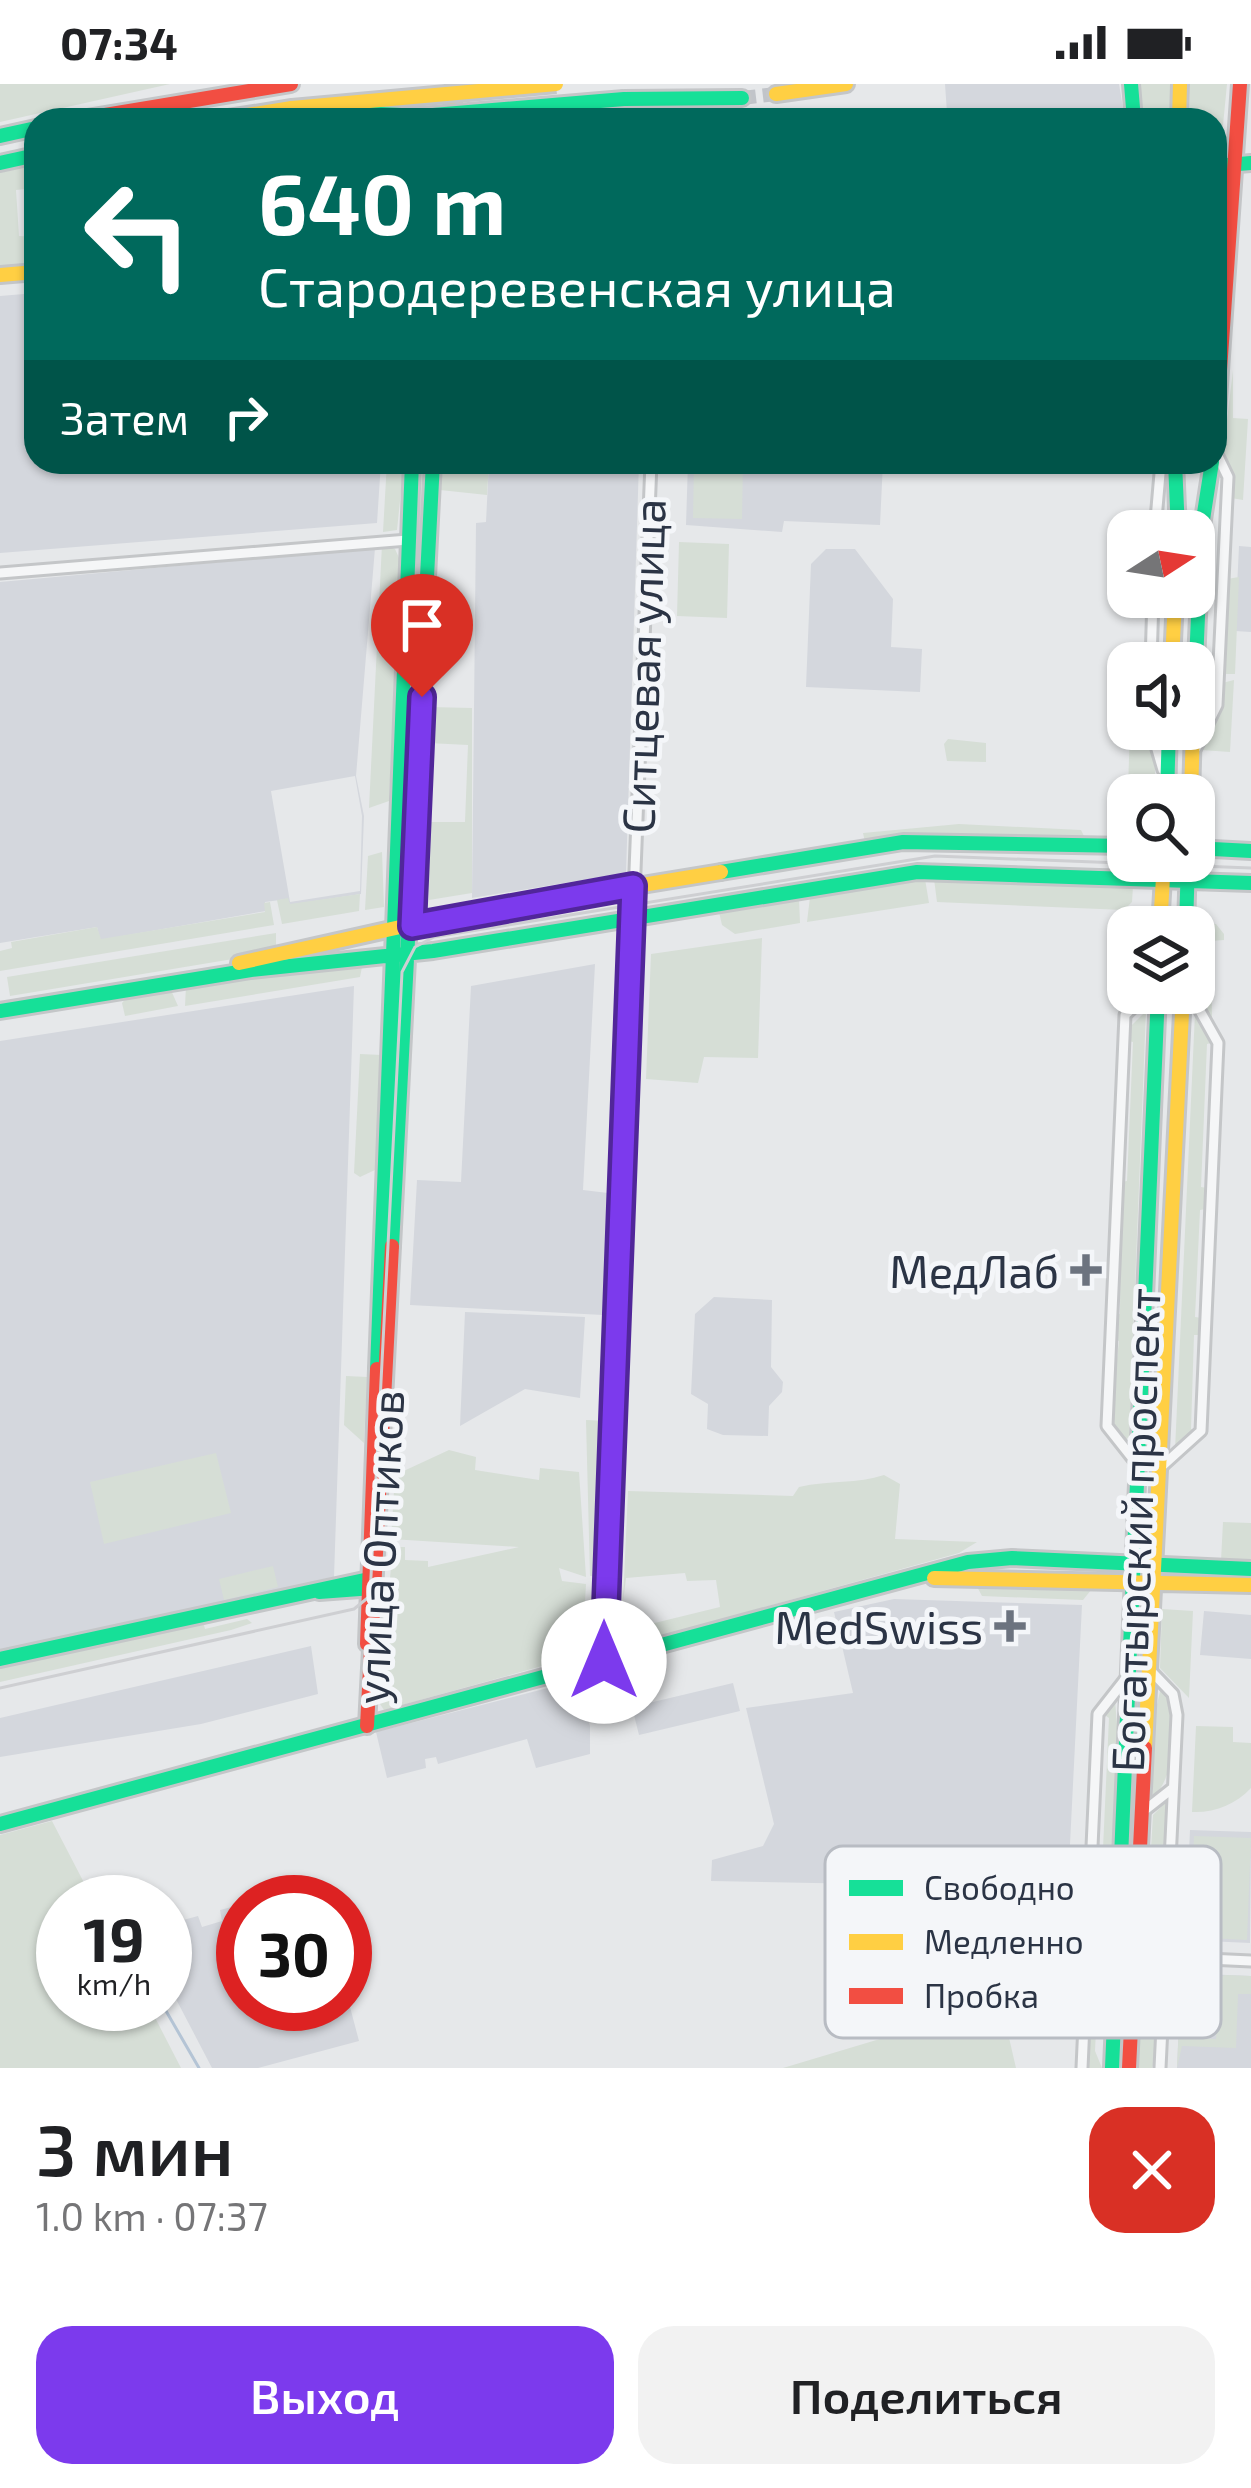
<!DOCTYPE html>
<html lang="ru">
<meta charset="utf-8">
<style>
body{margin:0;font-family:"Exo 2",sans-serif;background:#f2f2f2;color:#202124;height:100vh;display:flex;flex-direction:column;font-size:45px;white-space:nowrap}
*{box-sizing:border-box;margin:0}
p{font-size:39px;color:#757577}
.icon{flex:none;width:66px;height:66px;fill:none;stroke:currentColor;stroke-width:2;stroke-linecap:round;stroke-linejoin:round}
.map{position:relative;height:1984px;overflow:hidden}
.side{display:flex;flex-direction:column;background:#fff;flex:1}
.side>*{flex:none}
.guide{position:absolute;left:24px;top:24px;width:1203px;height:366px;border-radius:36px;box-shadow:0 3px 9px #0004;background:#00695c;color:#fff;overflow:hidden}
.needle{width:78px;rotate:78deg}
.buttons{position:absolute;left:1107px;top:426px;display:grid;gap:24px}
.buttons a{display:grid;place-items:center;width:108px;height:108px;border-radius:24px;background:#fff;box-shadow:0 3px 9px #0004;font-size:60px}
.speed{position:absolute;left:36px;top:1791px;display:flex;gap:24px;font-size:60px;font-weight:700;text-align:center}
.speed>*{display:grid;place-content:center;width:156px;height:156px;border-radius:50%;background:#fff;box-shadow:0 3px 9px #0004;line-height:1}
.speed small{font-size:30px;font-weight:400}
.speed .limit{border:18px solid #d22;background:#fff;color:#111}
.pin{position:absolute;display:grid;place-items:center;width:102px;height:102px;color:#fff;margin:-123px -51px;border-radius:50% 50% 50% 0;rotate:-45deg;box-shadow:0 0 12px #0007}
.pin .icon{rotate:45deg}
.me{position:absolute;width:132px;margin:-66px;rotate:0deg;stroke-linejoin:round;filter:drop-shadow(0 0 9px #0008)}
.turn{display:flex;align-items:center;gap:42px;height:252px;padding:0 36px;font-size:54px}
.turn .icon{width:156px;height:156px;stroke-width:2.5}
.turn b{display:block;font-size:84px;line-height:102px}
.then{display:flex;align-items:center;height:114px;padding:0 36px;background:#0003;gap:24px;font-size:45px}
.round{display:grid;place-items:center;flex:none;width:126px;height:126px;border-radius:36px;background:#f2f2f2}
.headline{display:flex;align-items:center;justify-content:space-between;height:204px;padding:0 36px}
h1{font-size:72px;font-weight:600;line-height:90px}
.action{display:flex;gap:24px;margin-top:auto;padding:24px 36px}
.action a{flex:1;height:138px;border-radius:36px;background:#7c3aed;color:#fff;font-size:48px;font-weight:600;line-height:138px;text-align:center}
.action a+a{background:#f2f2f2;color:#202124}
.status{display:flex;justify-content:space-between;align-items:center;height:84px;padding:0 60px;background:#fff;direction:ltr}
.status svg{height:33px;fill:currentColor}
.map>svg:first-child{display:block}
</style>
<div class="status"><b>07:34</b><svg viewBox="0 0 49 12"><path d="M0 12V9h3v3zM5 12V6h3v6zM10 12V3h3v9zM15 12V0h3v12zM26 1h20v11H26zM47 4h2v5h-2z"/></svg></div>
<div class="map">
<svg width="1251" height="1984" viewBox="0 0 1251 1984">
<rect width="100%" height="100%" fill="#e6e8ea"/>
<!-- built -->
<path fill="#d4d7dd" fill-rule="evenodd" d="M 945,0 L 1119,0 L 1125,36 L 857,36 L 947,29 Z
M 36,209 L 36,378 L 381,378 L 377,439 L 0,469 L 0,212 Z
M 489,378 L 639,378 L 626,789 L 472,814 L 476,439 L 486,438 Z
M 688,378 L 883,378 L 880,441 L 784,437 L 782,448 L 686,441 Z
M 1239,462 L 1251,463 L 1251,548 L 1235,547 Z
M 375,464 L 356,692 L 364,732 L 361,810 L 289,821 L 287,815 L 265,818 L 266,827 L 100,856 L 97,843 L 0,859 L 0,498 ZM 355,692 L 362,732 L 360,807 L 290,818 L 271,707 Z
M 826,465 L 855,465 L 893,515 L 891,563 L 922,565 L 920,608 L 806,603 L 811,480 Z
M 595,880 L 583,1106 L 608,1109 L 603,1231 L 410,1221 L 417,1096 L 461,1098 L 471,902 Z
M 354,902 L 334,1493 L 0,1569 L 0,957 Z
M 714,1213 L 772,1216 L 771,1283 L 783,1298 L 782,1308 L 769,1322 L 768,1352 L 723,1351 L 707,1345 L 708,1320 L 691,1310 L 695,1230 Z
M 465,1228 L 585,1233 L 580,1314 L 525,1305 L 460,1342 Z
M 894,1515 L 1082,1521 L 1069,1780 L 1028,1777 L 1018,1794 L 1003,1793 L 1004,1776 L 972,1775 L 970,1802 L 711,1797 L 712,1776 L 763,1762 L 774,1740 L 746,1624 L 853,1609 L 834,1528 Z
M 1204,1527 L 1251,1531 L 1251,1575 L 1200,1571 Z
M 311,1562 L 318,1610 L 201,1640 L 0,1673 L 0,1634 Z
M 571,1598 L 578,1604 L 590,1642 L 590,1670 L 536,1684 L 527,1655 L 438,1680 L 436,1673 L 425,1675 L 426,1684 L 387,1694 L 376,1648 Z
M 733,1599 L 740,1627 L 639,1651 L 632,1623 Z
M 1190,1746 L 1251,1748 L 1250,1859 L 1185,1856 Z
M 243,1820 L 243,1920 L 345,1920 L 345,1904 L 359,1957 L 258,1984 L 212,1984 L 165,1894 L 165,1841 L 198,1832 L 202,1843 L 222,1837 L 220,1826 Z
M 1181,1889 L 1251,1892 L 1251,1984 L 1177,1984 Z"/>
<!-- green -->
<path fill="#d6ded6" d="M 0,0 L 170,0 L 0,38 Z
M 1138,0 L 1171,0 L 1169,36 L 1141,36 Z
M 1190,0 L 1227,0 L 1221,62 L 1216,68 L 1215,36 L 1189,36 Z
M 36,80 L 36,112 L 35,104 L 16,106 L 19,152 L 36,153 L 36,180 L 0,183 L 0,89 Z
M 1233,286 L 1233,334 L 1248,335 L 1243,416 L 1231,414 L 1223,370 Z
M 387,378 L 404,378 L 397,446 L 383,448 Z
M 417,378 L 427,378 L 406,823 L 398,823 Z
M 442,378 L 489,378 L 487,411 L 440,406 Z
M 694,378 L 743,378 L 742,435 L 693,434 Z
M 679,458 L 729,460 L 727,534 L 677,532 Z
M 382,460 L 395,465 L 400,476 L 389,717 L 369,724 Z
M 1239,493 L 1235,590 L 1226,590 L 1221,585 L 1227,495 Z
M 1234,596 L 1230,668 L 1201,666 L 1219,627 L 1222,599 Z
M 430,623 L 472,624 L 472,809 L 429,816 L 427,738 L 465,738 L 468,661 L 428,659 Z
M 1130,645 L 1145,645 L 1155,675 L 1155,711 L 1128,711 L 1128,734 L 1127,734 Z
M 948,655 L 986,659 L 986,678 L 947,677 L 944,660 Z
M 959,740 L 1081,746 L 1085,754 L 941,749 L 865,758 L 863,749 Z
M 382,768 L 384,823 L 365,826 L 368,772 Z
M 925,795 L 929,819 L 807,838 L 810,813 Z
M 934,795 L 1133,802 L 1132,818 L 1124,826 L 937,818 Z
M 360,810 L 359,827 L 282,840 L 277,816 L 288,814 L 290,820 Z
M 799,815 L 800,839 L 735,850 L 722,841 L 719,828 Z
M 270,818 L 274,841 L 0,887 L 0,867 L 12,864 L 11,858 L 97,843 L 101,855 L 265,828 L 264,819 Z
M 1195,839 L 1216,840 L 1224,850 L 1224,856 L 1211,857 L 1212,934 L 1193,909 Z
M 276,849 L 276,863 L 239,874 L 10,912 L 7,893 Z
M 762,854 L 758,974 L 704,973 L 698,999 L 646,995 L 651,870 Z
M 363,878 L 360,893 L 185,922 L 186,902 Z
M 170,904 L 178,922 L 125,932 L 122,919 L 129,911 Z
M 1146,927 L 1129,1352 L 1126,1356 L 1110,1338 L 1119,1257 L 1114,1256 L 1115,1231 L 1120,1230 L 1121,1098 L 1127,1097 L 1133,958 L 1128,957 L 1129,944 Z
M 1195,929 L 1214,958 L 1207,960 L 1201,1103 L 1207,1104 L 1206,1125 L 1200,1126 L 1195,1233 L 1202,1234 L 1201,1251 L 1194,1251 L 1191,1345 L 1197,1346 L 1175,1366 Z
M 360,970 L 382,971 L 377,1085 L 360,1093 L 354,1089 Z
M 624,1186 L 632,1186 L 627,1308 L 619,1307 Z
M 346,1292 L 367,1293 L 364,1359 L 344,1341 Z
M 586,1336 L 607,1337 L 596,1492 L 590,1492 Z
M 618,1338 L 626,1338 L 618,1516 L 610,1516 Z
M 449,1366 L 476,1373 L 475,1386 L 539,1396 L 540,1384 L 579,1388 L 586,1493 L 559,1484 L 562,1497 L 586,1500 L 582,1571 L 384,1626 L 378,1617 L 393,1463 L 405,1463 L 405,1476 L 428,1477 L 428,1483 L 519,1463 L 391,1455 L 395,1391 Z
M 216,1369 L 231,1429 L 104,1460 L 90,1398 Z
M 884,1391 L 900,1400 L 895,1455 L 977,1458 L 959,1469 L 621,1563 L 622,1523 L 626,1546 L 720,1523 L 716,1496 L 687,1497 L 685,1489 L 626,1494 L 623,1518 L 628,1407 L 793,1412 L 799,1403 C 829,1396 858,1400 884,1391 Z
M 1223,1438 L 1251,1439 L 1251,1478 L 1221,1477 Z
M 273,1482 L 278,1503 L 224,1516 L 219,1495 Z
M 975,1499 L 1096,1500 L 1083,1516 L 982,1512 Z
M 1162,1525 L 1193,1527 L 1189,1614 L 1160,1584 Z
M 247,1535 L 252,1539 L 231,1546 L 0,1598 L 0,1583 L 203,1537 L 205,1545 Z
M 1161,1603 C 1182,1626 1176,1694 1153,1713 L 1152,1643 Z
M 1115,1615 L 1118,1656 L 1109,1852 L 1099,1852 L 1109,1634 L 1103,1630 Z
M 1196,1642 L 1233,1643 L 1233,1658 L 1251,1659 L 1251,1704 C 1236,1720 1215,1729 1192,1728 Z
M 1167,1717 L 1162,1853 L 1154,1853 L 1158,1767 L 1151,1765 L 1153,1731 Z
M 52,1737 L 94,1818 L 63,1818 L 63,1920 L 148,1920 L 181,1984 L 0,1984 L 0,1751 Z
M 1194,1752 L 1251,1754 L 1247,1856 L 1190,1853 Z
M 1093,1861 L 1100,1862 L 1095,1967 L 1102,1984 L 1087,1984 Z
M 1161,1861 L 1156,1973 L 1152,1984 L 1137,1984 L 1143,1863 Z
M 1225,1891 L 1251,1892 L 1251,1910 L 1238,1910 L 1236,1964 L 1182,1962 L 1177,1984 L 1179,1941 L 1182,1953 L 1216,1955 L 1219,1894 Z
M 1001,1919 L 1016,1984 L 783,1984 L 1000,1919 Z"/>
<g fill="none" stroke-linecap="round" stroke-linejoin="round">
<!-- stream -->
<path stroke="#b4c4d5" stroke-width="3" d="M 162,1920 L 199,1984"/>
<!-- secondary-tunnel -->
<path stroke="#c1c4c9" stroke-width="14" stroke-dasharray="14 7" stroke-linecap="butt" d="M 742,14 L 776,10"/>
<defs>
<path id="street" d="M 1155,447 L 1161,378
M 0,489 L 408,456
M 1151,579 L 1153,513
M 1151,645 L 1163,686
M 1196,664 L 1217,621 L 1228,393 L 1215,366
M 1137,1380 L 1107,1342 L 1125,931 L 1148,909
M 1159,1385 L 1201,1347 L 1218,959 L 1190,909
M 604,1578 L 651,378
M 1150,1586 L 1173,1610 L 1177,1631 L 1160,1984
M 1140,1730 L 1173,1704
M 1165,1873 L 1251,1877
M 1082,1984 L 1098,1630 L 1127,1593"/>
<path id="fast" d="M 1131,0 L 1134,36
M 624,15 L 742,14
M 0,52 L 36,44
M 0,79 L 36,71
M 1215,82 L 1251,79
M 1175,378 L 1178,447
M 1194,623 L 1202,442 L 1212,378
M 1167,711 L 1169,645
M 1194,764 L 1251,767
M 721,788 L 903,758 L 1128,762
M 1186,843 L 1188,777
M 0,927 L 251,886 L 433,867 L 917,788 L 1251,799
M 392,1162 L 433,378
M 377,1285 L 412,378
M 319,1508 L 373,1504
M 0,1575 L 369,1495
M 0,1740 L 968,1478 L 1012,1474 L 1251,1485
M 1112,1984 L 1158,909"/>
<path id="slow" d="M 776,10 L 846,0
M 216,36 L 292,24
M 452,36 L 454,0
M 1179,36 L 1180,0
M 0,191 L 36,188
M 1172,579 L 1175,513
M 1191,711 L 1193,645
M 1160,843 L 1164,777
M 239,879 L 436,835 L 721,788
M 934,1494 L 1251,1501
M 1145,1664 L 1183,909"/>
<path id="jam" d="M 75,36 L 291,0
M 1215,358 L 1240,0
M 367,1560 L 377,1285
M 367,1642 L 392,1162
M 1129,1984 L 1145,1664"/>
</defs>
<!-- street casing -->
<use href="#street" stroke="#c4c6c8" stroke-width="15"/>
<!-- fast casing -->
<use href="#fast" stroke="#c4c6c8" stroke-width="20"/>
<!-- slow casing -->
<use href="#slow" stroke="#c4c6c8" stroke-width="20"/>
<!-- jam casing -->
<use href="#jam" stroke="#c4c6c8" stroke-width="20"/>
<!-- street -->
<use href="#street" stroke="#f5f6f7" stroke-width="9"/>
<!-- fast -->
<use href="#fast" stroke="#16e098" stroke-width="14"/>
<!-- slow -->
<use href="#slow" stroke="#ffcf43" stroke-width="14"/>
<!-- jam -->
<use href="#jam" stroke="#f24e42" stroke-width="14"/>
<!-- tram -->
<path stroke="#cecfd2" stroke-width="3" d="M 0,1604 L 354,1525 L 370,1512 L 402,888 L 415,863 L 434,853 L 935,772 L 1251,784"/>
<defs>
<path id="fast-bridge" d="M 302,26 L 421,32 L 624,15"/>
<path id="slow-bridge" d="M 292,24 L 556,0"/>
</defs>
<!-- fast-bridge casing -->
<use href="#fast-bridge" stroke="#c4c6c8" stroke-width="20" stroke-linecap="butt"/>
<!-- slow-bridge casing -->
<use href="#slow-bridge" stroke="#c4c6c8" stroke-width="20" stroke-linecap="butt"/>
<!-- fast-bridge -->
<use href="#fast-bridge" stroke="#16e098" stroke-width="14"/>
<!-- slow-bridge -->
<use href="#slow-bridge" stroke="#ffcf43" stroke-width="14"/>
</g>
<g fill="none" stroke-linecap="round" stroke-linejoin="round">
<defs>
<path id="route" d="M 422,613 L 412,842 L 633,802 L 604,1577"/>
</defs>
<!-- route casing -->
<use href="#route" stroke="#51269a" stroke-width="30"/>
<!-- route -->
<use href="#route" stroke="#7c3aed" stroke-width="21"/>
</g>
<!-- markers -->
<g fill="#6c737f" stroke="#f4f6f9" stroke-width="4.5">
<path d="M1080 1168h12v12h12v12h-12v12h-12v-12h-12v-12h12z"/>
<path d="M1004 1524h12v12h12v12h-12v12h-12v-12h-12v-12h12z"/>
</g>
<g text-anchor="middle" dominant-baseline="central" stroke-width="10" stroke-linejoin="round" paint-order="stroke">
<!-- street labels -->
<g font-size="45" fill="#2b3445" stroke="#f4f6f9">
<text transform="translate(642 582) rotate(-88)">Ситцевая улица</text>
<text transform="translate(1134 1446) rotate(-88)">Богатырский проспект</text>
<text transform="translate(378 1463) rotate(-87)">улица Оптиков</text>
</g>
<!-- poi labels -->
<g font-size="45" fill="#2b3445" stroke="#f4f6f9" text-anchor="end">
<text x="1059" y="1186">МедЛаб</text>
<text x="983" y="1542">MedSwiss</text>
</g>
</g>
<!-- legend -->
<rect x="825" y="1762" width="396" height="192" rx="18" fill="#f4f6f9" stroke="#b8bcc3" stroke-width="3"/>
<rect x="849" y="1796" width="54" height="16" fill="#16e098"/>
<rect x="849" y="1850" width="54" height="16" fill="#ffcf43"/>
<rect x="849" y="1904" width="54" height="16" fill="#f24e42"/>
<g font-size="33" fill="#2b3445">
<text x="924" y="1816">Свободно</text>
<text x="924" y="1870">Медленно</text>
<text x="924" y="1924">Пробка</text>
</g>
</svg>
<div class="buttons">
<a><svg class="needle" viewBox="-14 -14 28 28"><path d="M0-13l5 13h-10z" fill="#e53935"/><path d="M0 13l5-13h-10z" fill="#757577"/></svg></a>
<a><svg class="icon" aria-label="sound" viewBox="0 0 24 24"><path d="M4 9h4l5-4v14l-5-4H4zM17 9q2 3 0 6"/></svg></a>
<a><svg class="icon" aria-label="search" viewBox="0 0 24 24"><circle cx="10" cy="10" r="6"/><path d="M15 15l6 6"/></svg></a>
<a><svg class="icon" aria-label="layers" viewBox="0 0 24 24"><path d="M12 4l9 5-9 5-9-5zM3 14l9 5 9-5"/></svg></a>
</div>
<div class="speed"><div>19<small>km/h</small></div><div class="limit">30</div></div>
<div class="pin" style="left:422px;top:613px;background:#d93025"><svg class="icon" aria-label="arrive" viewBox="0 0 24 24"><path d="M6 21V4h12l-3 4 3 4H6"/></svg></div>
<svg class="me" style="left:604px;top:1577px" viewBox="-20 -20 40 40"><circle r="19" fill="#fff"/><path d="M0-13L10 11 0 6-10 11z" fill="#7c3aed"/></svg>
<div class="guide">
<div class="turn"><svg class="icon" aria-label="left" viewBox="0 0 24 24"><path d="M17 20v-9H6M10 6l-5 5 5 5"/></svg><div><b>640 m</b>Стародеревенская улица</div></div>
<div class="then">Затем<svg class="icon" aria-label="right" viewBox="0 0 24 24"><path d="M7 20v-9h11M14 6l5 5-5 5"/></svg></div>
</div>
</div>
<section class="side">
<div class="headline"><div><h1>3 мин</h1><p>1.0 km · 07:37</p></div><a class="round" style="background:#d93025;color:#fff"><svg class="icon" aria-label="close" viewBox="0 0 24 24"><path d="M6 6l12 12M18 6L6 18"/></svg></a></div>
<div class="action"><a>Выход</a><a>Поделиться</a></div>
</section>
